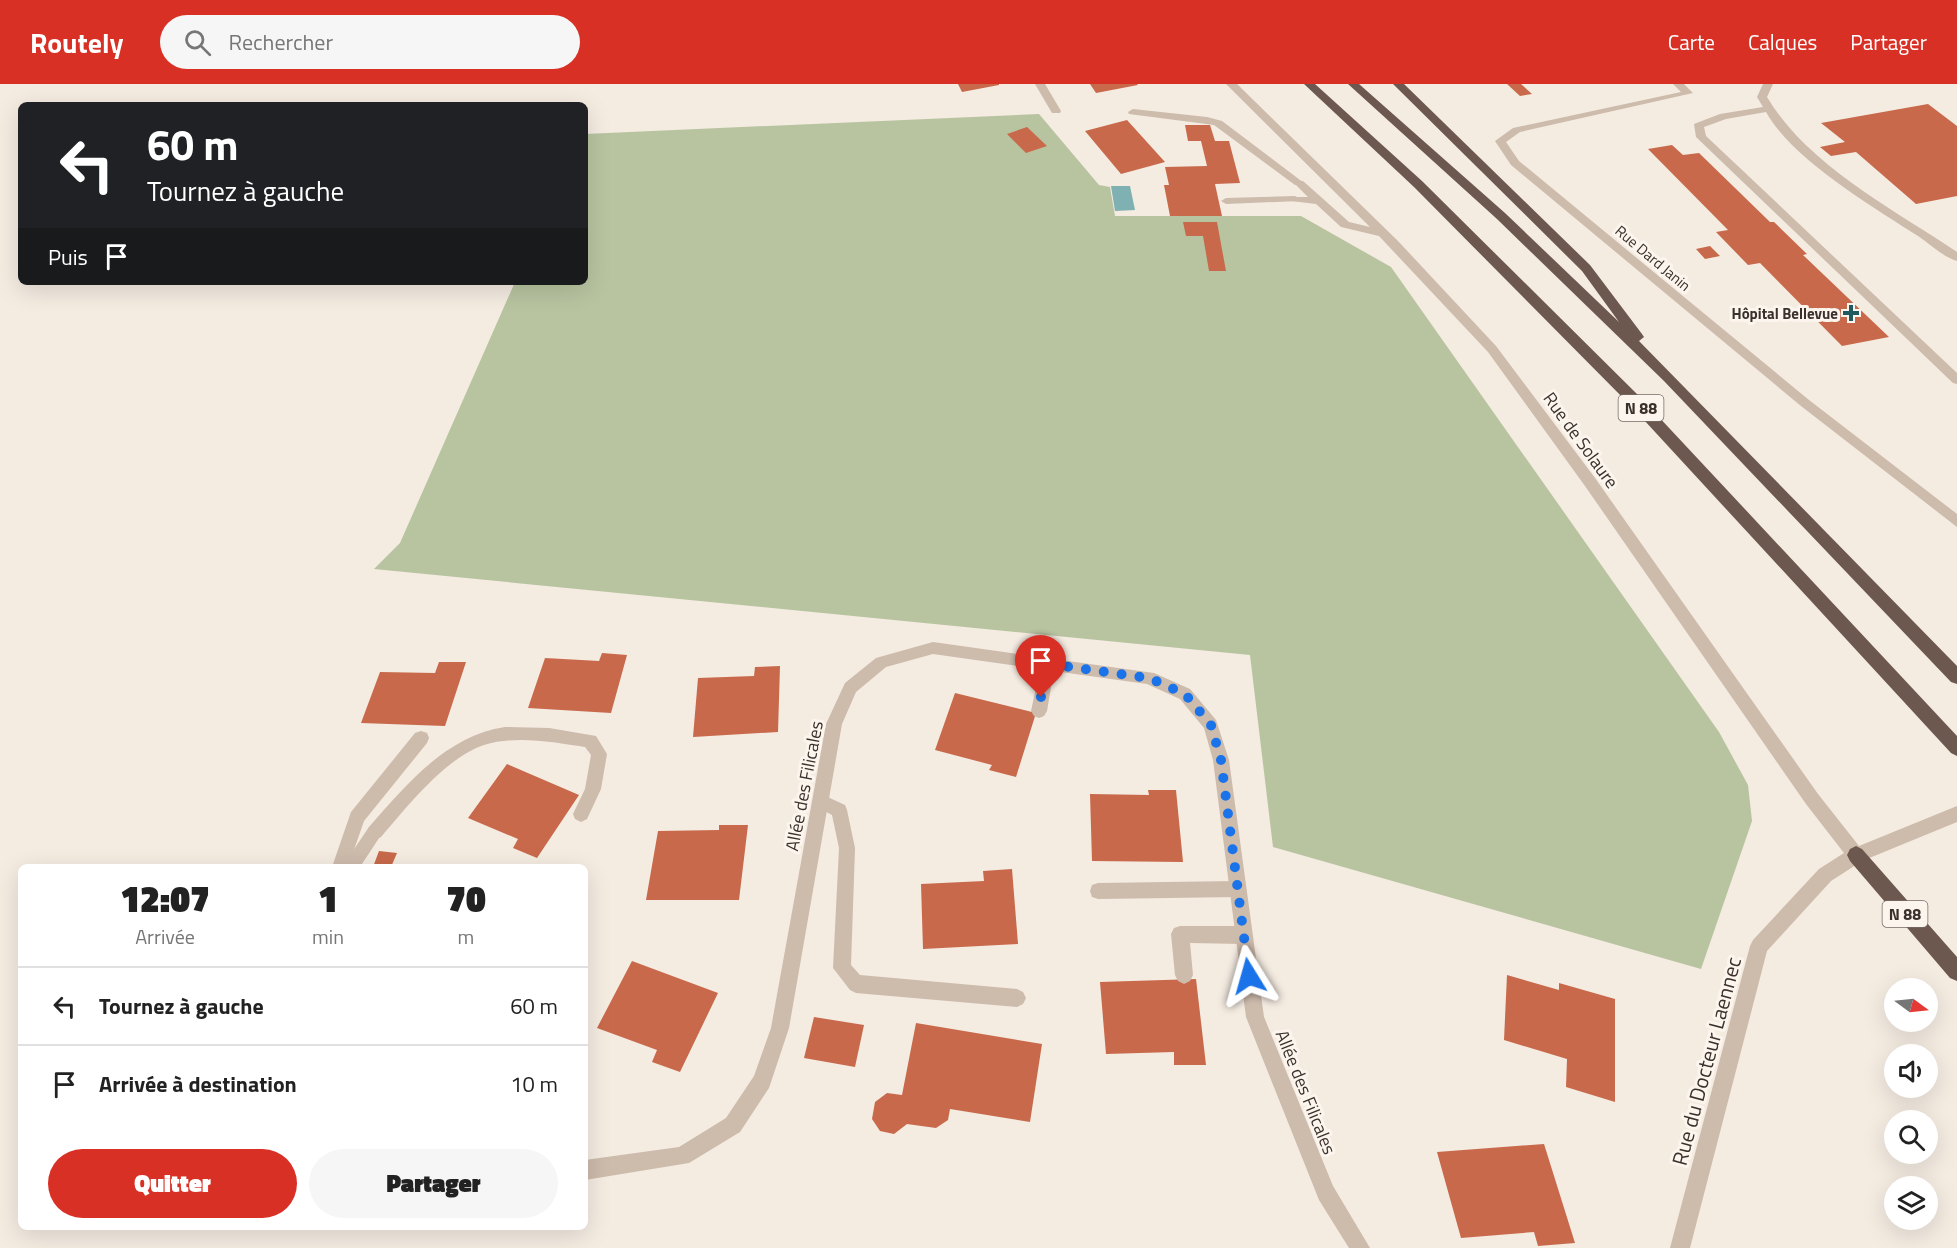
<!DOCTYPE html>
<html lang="fr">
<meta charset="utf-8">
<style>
body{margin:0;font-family:"Titillium Web",sans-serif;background:#f6f6f6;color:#222;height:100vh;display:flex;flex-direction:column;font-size:22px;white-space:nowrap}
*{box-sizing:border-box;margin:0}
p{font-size:20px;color:#767676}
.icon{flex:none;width:33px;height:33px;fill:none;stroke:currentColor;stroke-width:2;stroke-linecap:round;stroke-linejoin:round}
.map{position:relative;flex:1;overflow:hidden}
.sheet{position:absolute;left:18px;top:780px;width:570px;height:366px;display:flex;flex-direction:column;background:#fff;border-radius:9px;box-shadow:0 6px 24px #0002}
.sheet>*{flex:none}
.top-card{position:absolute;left:18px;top:18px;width:570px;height:183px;border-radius:9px;box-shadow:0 6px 24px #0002;background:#202124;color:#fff;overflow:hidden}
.needle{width:39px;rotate:105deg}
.controls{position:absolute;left:1884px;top:894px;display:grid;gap:12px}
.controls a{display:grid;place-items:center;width:54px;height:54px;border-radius:50%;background:#fff;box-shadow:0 6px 24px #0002;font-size:30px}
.pin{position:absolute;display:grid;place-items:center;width:51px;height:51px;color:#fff;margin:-62px -26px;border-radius:50% 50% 50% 0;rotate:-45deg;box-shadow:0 0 6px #0007}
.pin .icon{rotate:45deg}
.me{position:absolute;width:66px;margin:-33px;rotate:352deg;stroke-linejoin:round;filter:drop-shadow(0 0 4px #0008)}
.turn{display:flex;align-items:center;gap:21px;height:126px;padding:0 30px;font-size:27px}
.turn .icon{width:78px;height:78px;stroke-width:2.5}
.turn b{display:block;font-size:42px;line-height:51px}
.then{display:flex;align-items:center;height:57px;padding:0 30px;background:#0003;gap:12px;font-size:22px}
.eta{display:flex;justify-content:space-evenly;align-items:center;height:102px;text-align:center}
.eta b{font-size:36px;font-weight:800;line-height:42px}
.action{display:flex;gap:12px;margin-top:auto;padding:12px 30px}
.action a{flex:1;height:69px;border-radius:36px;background:#d93025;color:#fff;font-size:24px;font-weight:800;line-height:69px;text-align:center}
.action a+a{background:#f6f6f6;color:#222}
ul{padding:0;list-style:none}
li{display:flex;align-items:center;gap:18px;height:78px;padding:0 30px;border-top:2px solid #e0e0e0}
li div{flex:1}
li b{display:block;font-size:22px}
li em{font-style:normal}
header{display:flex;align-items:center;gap:36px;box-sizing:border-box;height:84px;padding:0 30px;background:#d93025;color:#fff}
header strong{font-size:28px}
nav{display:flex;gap:33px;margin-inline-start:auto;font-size:21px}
.search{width:420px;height:54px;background:#f6f6f6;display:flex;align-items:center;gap:15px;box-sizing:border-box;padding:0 21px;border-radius:33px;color:#767676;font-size:22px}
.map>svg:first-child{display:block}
</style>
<header>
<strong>Routely</strong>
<div class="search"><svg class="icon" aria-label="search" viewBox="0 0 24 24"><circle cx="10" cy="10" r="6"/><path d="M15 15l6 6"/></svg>Rechercher</div>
<nav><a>Carte</a><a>Calques</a><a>Partager</a></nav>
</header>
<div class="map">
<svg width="1957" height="1164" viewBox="0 0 1957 1164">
<rect width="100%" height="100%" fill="#f4ebe1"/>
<!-- green -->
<path fill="#b8c4a0" d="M 1039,30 L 1099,101 L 1110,103 L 1115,132 L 1301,132 L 1391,183 L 1719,648 L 1748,701 L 1752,737 L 1701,885 L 1273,763 L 1250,571 L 374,485 L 400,459 L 515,198 L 585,198 L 585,50 Z"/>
<!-- water -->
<path fill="#7fb0b2" d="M 1111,102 L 1130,102 L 1135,126 L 1115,127 Z"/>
<!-- building -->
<path fill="#c8694b" d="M 958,0 L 999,0 L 999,1 L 962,8 Z
M 1090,0 L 1137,0 L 1138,1 L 1096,9 Z
M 1507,0 L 1521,0 L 1532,10 L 1520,12 Z
M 1928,20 L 1957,42 L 1957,112 L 1916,120 L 1856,68 L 1831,72 L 1820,63 L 1845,58 L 1821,39 Z
M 1127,36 L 1165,78 L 1121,90 L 1085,47 Z
M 1185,41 L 1210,41 L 1215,57 L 1229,57 L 1240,99 L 1215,100 L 1222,132 L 1170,132 L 1164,101 L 1169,101 L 1165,83 L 1207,82 L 1201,57 L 1188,57 Z
M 1027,43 L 1047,62 L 1026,69 L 1007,50 Z
M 1672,61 L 1683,71 L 1699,69 L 1770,138 L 1774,138 L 1807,170 L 1803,171 L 1889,253 L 1842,262 L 1760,179 L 1748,181 L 1716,148 L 1728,146 L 1648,65 Z
M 1183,138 L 1217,138 L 1226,187 L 1209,187 L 1203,152 L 1186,152 Z
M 1710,162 L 1720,172 L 1705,175 L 1696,165 Z
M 602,569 L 627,571 L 611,629 L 528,624 L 545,574 L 599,577 Z
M 439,578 L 466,578 L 445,642 L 361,639 L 380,588 L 435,589 Z
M 780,582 L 778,648 L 693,653 L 698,594 L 754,592 L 755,583 Z
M 955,609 L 1036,629 L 1016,693 L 989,686 L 992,681 L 935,666 Z
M 507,680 L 579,711 L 537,774 L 513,764 L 518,755 L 468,734 Z
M 1148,706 L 1176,706 L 1183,778 L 1092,777 L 1090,710 L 1149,711 Z
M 719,741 L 748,741 L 739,816 L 646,816 L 658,747 L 719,746 Z
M 379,767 L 397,769 L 391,783 L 373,783 Z
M 1012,785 L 1018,860 L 923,865 L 921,800 L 984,797 L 983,787 Z
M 632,877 L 718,909 L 680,988 L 652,978 L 657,966 L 597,944 Z
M 1507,891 L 1559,906 L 1559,899 L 1615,915 L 1615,1018 L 1566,1003 L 1567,975 L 1504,956 Z
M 1196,895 L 1206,981 L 1174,981 L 1174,968 L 1106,970 L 1100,898 Z
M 814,933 L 864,941 L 855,983 L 804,974 Z
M 916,939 L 1042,960 L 1030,1038 L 950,1025 L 948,1036 L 936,1044 L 907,1040 L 894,1050 L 880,1047 L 872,1035 L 875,1018 L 887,1009 L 902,1011 Z
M 1544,1060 L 1575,1159 L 1538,1162 L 1534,1148 L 1461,1154 L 1437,1068 Z"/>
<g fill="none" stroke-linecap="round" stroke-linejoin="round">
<!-- service -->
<path fill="#cdbbac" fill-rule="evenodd" d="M 1035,0 L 1045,0 L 1061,27 L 1060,29 L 1052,29 Z
M 1763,0 L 1773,0 L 1767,13 C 1807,81 1893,125 1957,168 L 1957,177 C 1943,173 1930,160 1918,152 C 1872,122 1793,76 1766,28 L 1726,35 L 1704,43 L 1706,52 L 1957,289 L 1957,300 L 1953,299 L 1696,53 L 1694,40 L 1720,30 L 1763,23 L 1757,13 Z
M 1133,25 L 1207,33 L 1222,37 L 1304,99 L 1295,101 L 1214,41 L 1129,30 L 1128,28 Z
M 1295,112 L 1300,115 L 1299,117 L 1226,120 L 1221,117 L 1226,114 Z
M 1048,574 L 1053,576 L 1055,580 L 1047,627 L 1044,632 L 1039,634 L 1034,632 L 1031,627 L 1041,580 L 1043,576 Z
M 505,643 L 549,644 L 596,652 L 607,670 L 601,705 L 587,735 L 581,738 L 575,735 L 573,730 L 585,705 L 591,671 L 585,663 C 553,658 516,651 484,661 C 445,674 407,723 381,753 L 375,756 L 369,753 L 367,748 L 369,743 C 407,700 446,652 505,643 Z
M 421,647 L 427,649 L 429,654 L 427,659 L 364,737 L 348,783 L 332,783 L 351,728 L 415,649 Z
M 821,710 L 845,721 L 847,726 L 855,764 L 851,881 L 860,891 L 1017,905 L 1023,908 L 1026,914 L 1023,920 L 1017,923 L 856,909 L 850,906 L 833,884 L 839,764 L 832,731 L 815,722 L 813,717 L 815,712 Z
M 1238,797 L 1244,799 L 1246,805 L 1244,811 L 1238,813 L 1098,815 L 1092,813 L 1090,807 L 1092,801 L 1098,799 Z
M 1180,842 L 1243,842 L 1249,845 L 1252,851 L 1249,857 L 1243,860 L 1190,859 L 1193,891 L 1190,897 L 1184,900 L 1178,897 L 1175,891 L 1171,850 L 1174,844 Z"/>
<!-- minor -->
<path fill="#cdbbac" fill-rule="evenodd" d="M 1226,0 L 1237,0 L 1398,157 L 1496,262 L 1595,394 L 1818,710 L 1859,762 L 1957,722 L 1957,738 L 1862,777 L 1831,797 L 1767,867 L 1690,1164 L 1670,1164 L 1750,862 L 1753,856 L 1819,785 L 1844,769 L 1806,720 L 1585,402 L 1488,268 L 1379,152 L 1341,143 L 1316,120 L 1291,117 L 1291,113 L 1308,113 L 1294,99 L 1303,97 L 1349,138 L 1370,143 Z
M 1673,0 L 1684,0 L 1693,9 L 1520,48 L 1506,58 L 1519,77 L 1809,316 L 1957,430 L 1957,443 L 1801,322 L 1511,81 L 1495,57 L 1513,44 L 1681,8 Z
M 933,558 L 1154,589 L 1190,605 L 1216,636 L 1229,676 L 1264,933 L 1333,1102 L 1370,1164 L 1349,1164 L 1319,1116 L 1246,933 L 1213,676 L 1204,644 L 1180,615 L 1147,600 L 933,570 L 886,583 L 856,608 L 842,640 L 789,944 L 769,1004 L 740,1048 L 689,1079 L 585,1096 L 585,1076 L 679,1063 L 726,1034 L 754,992 L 771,944 L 826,640 L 845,599 L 876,574 Z
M 375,740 L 381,743 L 383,748 L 360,783 L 342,783 L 369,743 Z"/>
<!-- trunk -->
<path fill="#6c584f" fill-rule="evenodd" d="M 1304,0 L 1315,0 L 1422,97 L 1642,315 L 1957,652 L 1957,672 L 1951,669 L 1632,323 L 1414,103 Z
M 1348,0 L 1359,0 L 1505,129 L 1619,238 L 1582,187 L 1393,0 L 1404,0 L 1590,181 L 1642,250 L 1644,253 L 1639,257 L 1957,582 L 1957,600 L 1951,598 L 1664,297 L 1497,135 Z
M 1856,762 L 1862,765 L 1957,873 L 1957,897 L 1950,894 L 1850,777 L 1847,771 L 1850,765 Z"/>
</g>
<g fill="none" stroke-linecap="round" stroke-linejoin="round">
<!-- route -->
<path stroke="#1a73e8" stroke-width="10" stroke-dasharray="0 18" d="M 1041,613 L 1048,580 L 1149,594 L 1185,610 L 1211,641 L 1221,676 L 1249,892"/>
</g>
<!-- markers -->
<path fill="#1f5a5e" stroke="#fbf5ee" stroke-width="2" d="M1848 220h6v6h6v6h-6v6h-6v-6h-6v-6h6z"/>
<g text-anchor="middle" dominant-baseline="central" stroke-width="6" stroke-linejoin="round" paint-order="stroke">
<!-- far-street labels -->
<g font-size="15" fill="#3b302b" stroke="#fbf5ee">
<text transform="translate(1653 174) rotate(40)">Rue Dard Janin</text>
</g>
<!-- far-poi labels -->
<g font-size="15" font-weight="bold" fill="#3b302b" stroke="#fbf5ee" text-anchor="end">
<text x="1838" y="229">Hôpital Bellevue</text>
</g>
<!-- shield labels -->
<g fill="#fbf5ee" stroke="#756b66" stroke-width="1.5">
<rect x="1618.5" y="311" width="45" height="26" rx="4.5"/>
<rect x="1882.5" y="817" width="45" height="26" rx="4.5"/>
</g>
<g font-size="16" font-weight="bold" fill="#3b302b">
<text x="1641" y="324">N 88</text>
<text x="1905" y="830">N 88</text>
</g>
<!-- street labels -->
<g font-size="18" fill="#3b302b" stroke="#fbf5ee">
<text transform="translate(1581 356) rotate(54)">Rue de Solaure</text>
<text transform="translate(804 702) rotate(-79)">Allée des Filicales</text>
<text transform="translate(1306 1008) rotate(68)">Allée des Filicales</text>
</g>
<!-- near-street labels -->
<g font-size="21" fill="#3b302b" stroke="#fbf5ee">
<text transform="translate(1706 977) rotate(-75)">Rue du Docteur Laennec</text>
</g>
</g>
</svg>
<div class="controls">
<a><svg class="needle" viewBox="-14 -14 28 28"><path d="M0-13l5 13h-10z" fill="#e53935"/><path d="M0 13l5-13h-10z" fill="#767676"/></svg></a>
<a><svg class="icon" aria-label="sound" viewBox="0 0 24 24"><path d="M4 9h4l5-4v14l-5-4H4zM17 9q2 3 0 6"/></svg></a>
<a><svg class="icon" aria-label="search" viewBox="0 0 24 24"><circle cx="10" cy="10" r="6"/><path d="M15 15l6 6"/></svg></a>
<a><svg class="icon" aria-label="layers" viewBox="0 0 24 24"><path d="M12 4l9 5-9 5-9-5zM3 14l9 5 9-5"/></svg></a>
</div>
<div class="pin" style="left:1041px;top:613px;background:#d93025"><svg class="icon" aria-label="arrive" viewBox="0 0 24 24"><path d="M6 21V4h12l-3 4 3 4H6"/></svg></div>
<svg class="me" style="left:1249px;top:892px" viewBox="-20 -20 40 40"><path d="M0-17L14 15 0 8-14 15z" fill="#1a73e8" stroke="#fff" stroke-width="4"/></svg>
<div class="top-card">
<div class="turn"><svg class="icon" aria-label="left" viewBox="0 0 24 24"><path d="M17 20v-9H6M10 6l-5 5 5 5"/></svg><div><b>60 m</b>Tournez à gauche</div></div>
<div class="then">Puis<svg class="icon" aria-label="arrive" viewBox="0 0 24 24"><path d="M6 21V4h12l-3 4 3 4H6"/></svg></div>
</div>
<section class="sheet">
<div class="eta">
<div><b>12:07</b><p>Arrivée</p></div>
<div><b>1</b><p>min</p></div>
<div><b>70</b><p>m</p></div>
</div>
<ul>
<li><svg class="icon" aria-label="left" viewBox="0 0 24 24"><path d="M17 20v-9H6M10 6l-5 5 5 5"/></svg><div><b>Tournez à gauche</b></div><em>60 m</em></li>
<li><svg class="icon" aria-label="arrive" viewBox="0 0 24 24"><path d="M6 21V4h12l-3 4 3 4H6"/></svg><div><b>Arrivée à destination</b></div><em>10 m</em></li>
</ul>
<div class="action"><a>Quitter</a><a>Partager</a></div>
</section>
</div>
